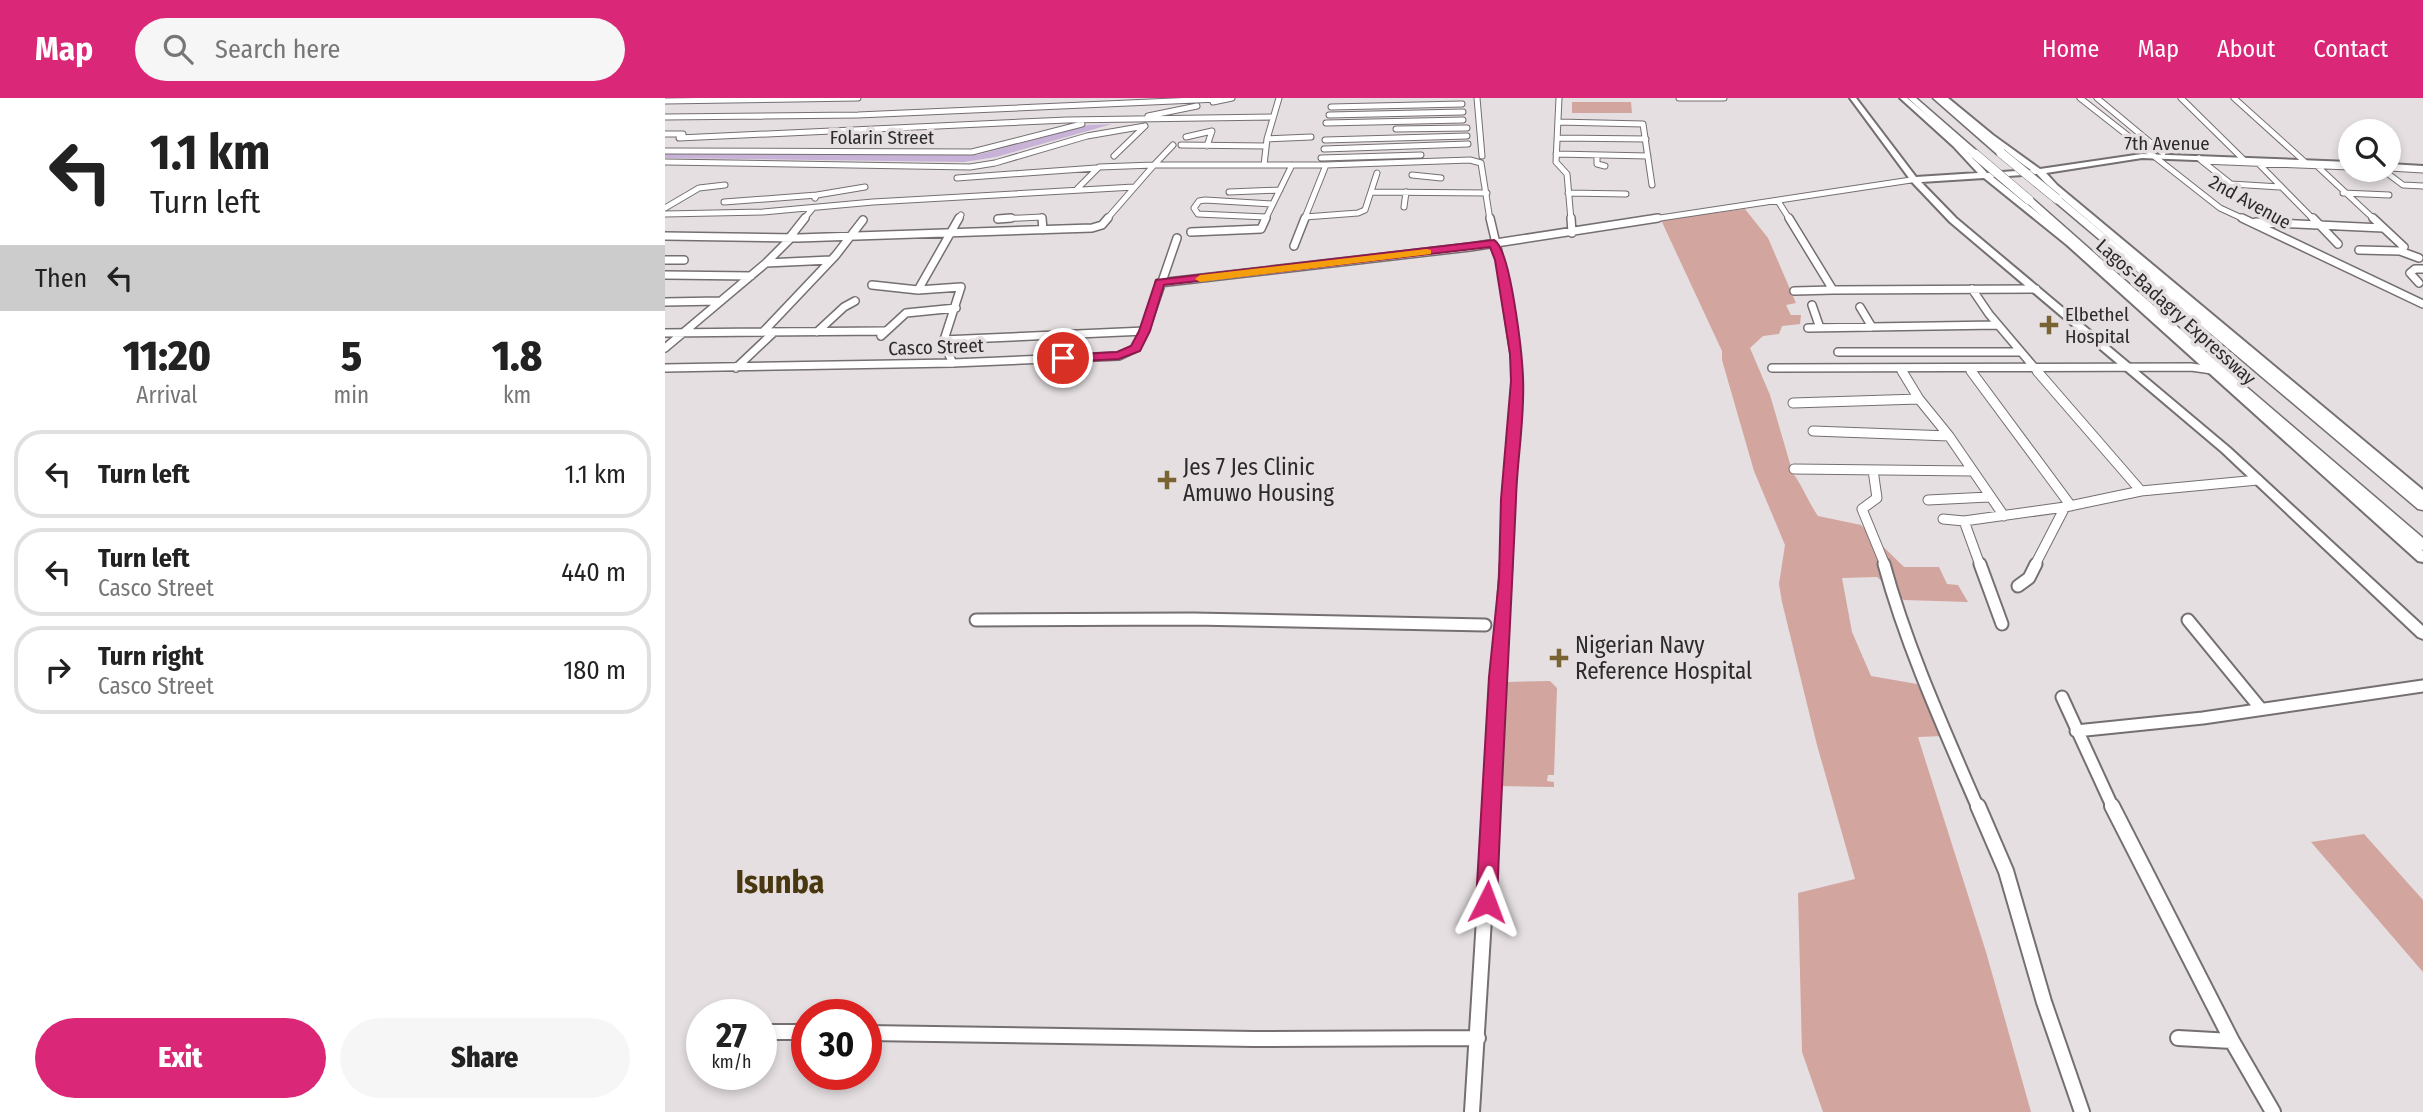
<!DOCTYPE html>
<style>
body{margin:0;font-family:"Fira Sans Condensed",sans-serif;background:#f6f6f6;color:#222;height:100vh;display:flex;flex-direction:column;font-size:26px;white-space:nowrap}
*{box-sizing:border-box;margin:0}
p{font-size:23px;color:#767676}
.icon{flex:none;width:38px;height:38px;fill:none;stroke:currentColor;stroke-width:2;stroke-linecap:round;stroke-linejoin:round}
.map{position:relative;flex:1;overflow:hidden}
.sheet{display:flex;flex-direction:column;background:#fff;width:665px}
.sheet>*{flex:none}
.banner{background:#fff;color:#222;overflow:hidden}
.buttons{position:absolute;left:1673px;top:21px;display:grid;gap:14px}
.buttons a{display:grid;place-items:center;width:63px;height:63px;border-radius:50%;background:#fff;box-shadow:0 4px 10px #0003;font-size:35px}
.speed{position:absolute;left:21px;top:901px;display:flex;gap:14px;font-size:35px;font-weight:700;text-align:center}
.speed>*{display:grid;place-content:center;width:91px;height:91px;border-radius:50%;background:#fff;box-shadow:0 4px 10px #0003;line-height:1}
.speed small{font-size:18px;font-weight:400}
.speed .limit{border:10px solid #d22;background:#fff;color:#111}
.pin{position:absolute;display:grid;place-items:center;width:60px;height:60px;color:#fff;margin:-30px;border:4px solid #fff;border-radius:50%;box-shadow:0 2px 7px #0007}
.me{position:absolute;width:77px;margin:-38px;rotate:3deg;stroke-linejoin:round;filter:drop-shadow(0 0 5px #0008)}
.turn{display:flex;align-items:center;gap:24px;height:147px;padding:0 35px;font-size:32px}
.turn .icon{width:91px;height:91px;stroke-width:2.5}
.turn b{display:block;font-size:49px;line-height:60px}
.then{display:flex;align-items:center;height:66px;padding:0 35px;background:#0003;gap:14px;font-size:26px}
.eta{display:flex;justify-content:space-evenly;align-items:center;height:119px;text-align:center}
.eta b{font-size:42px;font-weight:800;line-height:49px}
.action{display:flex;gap:14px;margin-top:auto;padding:14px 35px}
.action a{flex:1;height:80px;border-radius:42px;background:#db2777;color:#fff;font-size:28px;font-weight:800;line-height:80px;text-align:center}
.action a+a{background:#f6f6f6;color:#222}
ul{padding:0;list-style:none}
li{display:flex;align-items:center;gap:21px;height:88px;margin:0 14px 10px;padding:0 21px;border:4px solid #e0e0e0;border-radius:28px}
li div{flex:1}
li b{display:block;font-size:26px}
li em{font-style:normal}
header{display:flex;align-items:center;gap:42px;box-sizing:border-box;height:98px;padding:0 35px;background:#db2777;color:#fff}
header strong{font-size:33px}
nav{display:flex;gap:38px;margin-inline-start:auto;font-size:24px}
.search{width:490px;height:63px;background:#f6f6f6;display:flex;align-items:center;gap:18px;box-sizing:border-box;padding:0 24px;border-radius:38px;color:#767676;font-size:26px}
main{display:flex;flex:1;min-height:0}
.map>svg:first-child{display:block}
</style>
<header>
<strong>Map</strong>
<div class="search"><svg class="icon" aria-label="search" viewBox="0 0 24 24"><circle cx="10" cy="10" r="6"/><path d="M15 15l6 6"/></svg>Search here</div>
<nav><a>Home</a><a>Map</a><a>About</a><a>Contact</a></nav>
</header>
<main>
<section class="sheet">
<div class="banner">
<div class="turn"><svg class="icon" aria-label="left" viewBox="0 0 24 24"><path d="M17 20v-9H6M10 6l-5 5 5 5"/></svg><div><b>1.1 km</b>Turn left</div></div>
<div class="then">Then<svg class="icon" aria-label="left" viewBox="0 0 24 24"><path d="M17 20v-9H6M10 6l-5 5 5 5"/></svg></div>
</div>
<div class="eta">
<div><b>11:20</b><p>Arrival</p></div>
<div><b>5</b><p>min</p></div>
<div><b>1.8</b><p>km</p></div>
</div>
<ul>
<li><svg class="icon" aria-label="left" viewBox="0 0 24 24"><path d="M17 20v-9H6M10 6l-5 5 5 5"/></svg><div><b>Turn left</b></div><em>1.1 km</em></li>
<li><svg class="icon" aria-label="left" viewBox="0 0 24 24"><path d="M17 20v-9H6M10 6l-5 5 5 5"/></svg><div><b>Turn left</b><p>Casco Street</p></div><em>440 m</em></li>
<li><svg class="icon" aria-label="right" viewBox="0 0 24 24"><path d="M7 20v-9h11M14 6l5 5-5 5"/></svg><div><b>Turn right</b><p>Casco Street</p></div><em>180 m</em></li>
</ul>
<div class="action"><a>Exit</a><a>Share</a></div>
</section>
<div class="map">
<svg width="1758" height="1014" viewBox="0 0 1758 1014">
<rect width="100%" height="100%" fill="#e5dfe1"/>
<!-- green -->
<path fill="#d3a59f" d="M 907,4 L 966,4 L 967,15 L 907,15 Z
M 1080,111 L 1103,140 L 1131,205 L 1121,207 L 1126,217 L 1136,217 L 1135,226 L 1117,228 L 1114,236 L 1098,238 L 1085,250 L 1105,297 L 1128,376 C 1134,381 1145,407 1153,418 L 1196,427 L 1239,469 L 1274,469 L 1282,486 L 1293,487 L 1303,504 L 1239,502 L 1212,479 L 1177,480 L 1187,534 L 1206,578 L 1252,586 L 1278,638 L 1253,639 L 1321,854 L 1366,1014 L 1158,1014 L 1137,954 L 1133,795 L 1190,781 L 1152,647 L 1117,504 L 1114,486 L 1120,447 L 1089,373 L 1057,262 L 1057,253 L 996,122 Z
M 885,583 L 892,590 L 889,677 L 883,677 L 882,683 L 889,684 L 889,689 L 834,688 L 841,584 Z
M 1699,736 L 1758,802 L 1758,874 L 1646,744 Z"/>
<!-- water -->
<path fill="#c8b2d7" d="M 447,26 L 331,59 L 299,64 L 0,60 L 0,54 L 312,57 L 423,27 Z"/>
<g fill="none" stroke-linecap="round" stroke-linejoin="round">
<defs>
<path id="minor-far4" d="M 812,0 L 817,58
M 894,0 L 891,64 L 902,76 L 906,122
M 1014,0 L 1059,0
M 1415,0 L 1555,110 L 1581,122
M 1432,0 L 1498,55
M 1516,0 L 1579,62
M 1569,0 L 1640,64
M 0,3 L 193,0
M 548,4 L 567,0
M 666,9 L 797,6
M 664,17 L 798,14
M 483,18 L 532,8
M 0,19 L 193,17 L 553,1
M 893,24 L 978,26 L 987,87
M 661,25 L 798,22
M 731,31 L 802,30
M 0,36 L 18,36
M 521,39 L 547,33 L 542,48
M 14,40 L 402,22 L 608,19
M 893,40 L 981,41
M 602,41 L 646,39
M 660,42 L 802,38
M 516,47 L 601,48
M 659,51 L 803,46
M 0,53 L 307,54 L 417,26
M 891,56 L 983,58
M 932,57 L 932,66 L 940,68
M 449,58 L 480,28
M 656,60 L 756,57
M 1534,60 L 1537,63 L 1685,69
M 1537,63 L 1566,86 L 1615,89
M 0,64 L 305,69 L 330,65 L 422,38 L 480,28
M 1593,65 L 1649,122
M 599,67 L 602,41 L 614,0
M 1651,67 L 1710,122
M 1724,70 L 1758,72
M 1718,72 L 1738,87 L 1758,88
M 747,77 L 776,80
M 292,80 L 431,70
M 412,91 L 434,69 L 489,67 L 508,47
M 564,94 L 615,92
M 707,94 L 822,95
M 903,95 L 961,96
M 1678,95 L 1724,97
M 150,100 L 152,97 L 200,89
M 1113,103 L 1125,122
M 59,104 L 152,97
M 739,109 L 741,94
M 0,110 L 34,90 L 60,87
M 0,116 L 98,114 L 208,104 L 469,89
M 601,119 L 533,116 L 529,110 L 534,103 L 540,102 L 607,106
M 640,119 L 693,115 L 700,112 L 712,75
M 333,121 L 377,119 L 377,122
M 138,122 L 148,110
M 293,122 L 296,117
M 441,122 L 489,67 L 661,67 L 805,62 L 816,65 L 825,122
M 600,122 L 627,67
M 639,122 L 661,67
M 982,122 L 1246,82"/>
<path id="minor-far3" d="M 377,120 L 378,132
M 825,120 L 835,162 L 852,275
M 906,120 L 907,135
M 1124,120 L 1168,192 L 1371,191
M 1577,120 L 1758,206
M 1648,120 L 1673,146
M 1708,120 L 1739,149
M 333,121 L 346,120
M 1591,124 L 1718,130
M 526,134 L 596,131 L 601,120
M 0,138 L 133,140 L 427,130 L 437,127 L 443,120
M 125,139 L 140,120
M 629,148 L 640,120
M 1694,152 L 1735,153 L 1754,160
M 0,162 L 19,162
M 101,165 L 166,162
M 1,177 L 86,178
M 494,185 L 805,149 L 993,120
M 1754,185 L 1745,175 L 1750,171 L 1758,171
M 207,187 L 253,192 L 296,189 L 278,245 L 288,265
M 1307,191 L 1324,216 L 1374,275
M 253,192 L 294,120
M 1129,193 L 1168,192
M 0,204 L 55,203
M 1147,207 L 1155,230
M 1195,209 L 1207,229
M 1143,230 L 1332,227
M 98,234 L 171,157 L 198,122
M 152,234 L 179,209 L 190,203
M 0,235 L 220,233
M 216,238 L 241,215 L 291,210
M 278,242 L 480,233
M 0,250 L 101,165 L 126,140
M 1173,254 L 1356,254
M 0,270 L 288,265 L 454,258 L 471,250 L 480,233 L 512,140
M 71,270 L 109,234
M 1107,270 L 1526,269 L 1547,272
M 1304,270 L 1308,275
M 1236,271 L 1238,275"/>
<path id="minor-far2" d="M 1237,273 L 1254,301 L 1284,338 L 1339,418
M 1306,273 L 1406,408
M 1372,273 L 1476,393
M 1128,305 L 1254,301
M 1148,333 L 1284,338
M 1129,371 L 1307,373
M 1208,372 L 1212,400 L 1197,411 L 1220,467
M 1263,402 L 1324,399
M 1278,421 L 1299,423 L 1400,409
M 1299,423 L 1315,467
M 841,467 L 852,273
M 1370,467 L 1400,409 L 1476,393 L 1593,382"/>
<path id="minor-far1" d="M 1219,466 C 1242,550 1278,629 1313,710
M 1315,466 L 1337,526
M 1353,488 L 1364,480 L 1371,466
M 311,522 L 528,521 L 820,527
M 1523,522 L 1596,611
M 1397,599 L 1448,710
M 1411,633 L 1538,620 L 1758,588
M 826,710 L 841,466"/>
<path id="minor" d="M 1313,708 L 1341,773 L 1379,904 L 1417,1014
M 1447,708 L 1567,943 L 1608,1014
M 96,934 L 142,934
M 201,935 L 589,941 L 813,940
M 1513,940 L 1567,943
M 807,1014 L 826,708"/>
<path id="major" d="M 1185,0 L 1191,0 L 1251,79 L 1313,75 L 1288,48 L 1235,0 L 1242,0 L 1294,44 L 1322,75 L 1366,72 L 1322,41 L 1276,0 L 1283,0 L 1328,37 L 1375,71 L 1477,56 L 1685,64 L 1685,68 L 1477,60 L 1381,75 L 1392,87 L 1758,392 L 1758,402 L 1754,401 L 1386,91 L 1372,76 L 1328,79 L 1408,143 L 1758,453 L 1758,464 L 1753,463 L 1402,147 L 1319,80 L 1256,84 L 1291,120 L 1565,350 L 1758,528 L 1758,541 L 1753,539 L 1557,354 L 1285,124 L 1247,84 L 1243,84 L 1244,80 Z
M 1724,66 L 1758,68 L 1758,72 L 1724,70 Z"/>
<path id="highway" d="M 1243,0 L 1251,0 L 1313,54 L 1313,58 L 1307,58 Z
M 1268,0 L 1277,0 L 1339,53 L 1339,57 L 1333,57 Z
M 1389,99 L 1395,99 L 1758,401 L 1758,412 L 1753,411 L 1389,103 Z
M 1361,100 L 1367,100 L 1549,261 L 1758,440 L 1758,452 L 1753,451 L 1541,267 L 1361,104 Z"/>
</defs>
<!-- minor-far4 casing -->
<use href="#minor-far4" stroke="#756f72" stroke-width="7"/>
<!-- minor-far3 casing -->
<use href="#minor-far3" stroke="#756f72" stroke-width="10"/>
<!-- minor-far2 casing -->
<use href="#minor-far2" stroke="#756f72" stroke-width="11"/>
<!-- minor-far1 casing -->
<use href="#minor-far1" stroke="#756f72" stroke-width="15"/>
<!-- minor casing -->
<use href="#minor" stroke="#756f72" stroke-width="18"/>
<!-- major casing -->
<use href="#major" stroke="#756f72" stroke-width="4"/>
<!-- highway casing -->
<use href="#highway" stroke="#756f72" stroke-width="3"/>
<!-- minor-far4 -->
<use href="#minor-far4" stroke="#fff" stroke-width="5"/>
<!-- minor-far3 -->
<use href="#minor-far3" stroke="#fff" stroke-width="7"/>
<!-- minor-far2 -->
<use href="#minor-far2" stroke="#fff" stroke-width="9"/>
<!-- minor-far1 -->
<use href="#minor-far1" stroke="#fff" stroke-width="11"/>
<!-- minor -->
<use href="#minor" stroke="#fff" stroke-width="14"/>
<!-- major -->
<use href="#major" fill="#fff" fill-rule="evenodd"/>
<!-- highway -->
<use href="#highway" fill="#fff" fill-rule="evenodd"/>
<defs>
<path id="highway-bridge" d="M 1336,55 L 1392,101
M 1310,56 L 1364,102"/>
</defs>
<!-- highway-bridge casing -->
<use href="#highway-bridge" stroke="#756f72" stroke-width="10" stroke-linecap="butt"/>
<!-- highway-bridge -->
<use href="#highway-bridge" stroke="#fff" stroke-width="9"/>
</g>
<!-- route -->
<path fill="#db2777" stroke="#8e194d" stroke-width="2" d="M 829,142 C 846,151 857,257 858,279 C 860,320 852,361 851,401 C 845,535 837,670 832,804 L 829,810 L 822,812 L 814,810 L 811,804 L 824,579 L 834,481 L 836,401 L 846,283 L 845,256 L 830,162 L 825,149 L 499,187 L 485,233 L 475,253 L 454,261 L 398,264 L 393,260 L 398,257 L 452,254 L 466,248 L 474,233 L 491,182 Z"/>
<!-- slow -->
<path fill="#f59e0b" d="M 762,151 L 766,152 L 766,156 L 535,184 L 530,181 L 535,177 Z"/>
<!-- markers -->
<g fill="#796333" stroke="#e5dfe1" stroke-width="2.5">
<path d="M1380.5 216.5h7v7h7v7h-7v7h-7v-7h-7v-7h7z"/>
<path d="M498.5 371.5h7v7h7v7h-7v7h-7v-7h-7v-7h7z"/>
<path d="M890.5 549.5h7v7h7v7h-7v7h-7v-7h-7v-7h7z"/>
</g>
<g text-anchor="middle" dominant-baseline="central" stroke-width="7" stroke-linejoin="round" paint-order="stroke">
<!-- far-street labels -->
<g font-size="19" fill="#2c2a2b" stroke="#e5dfe1">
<text x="217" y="39">Folarin Street</text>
<text x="1502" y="45">7th Avenue</text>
<text transform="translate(1585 104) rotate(29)">2nd Avenue</text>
<text transform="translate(1511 214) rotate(42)">Lagos-Badagry Expressway</text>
<text transform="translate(271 249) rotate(-2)">Casco Street</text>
</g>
<!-- far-poi labels -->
<g font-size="19" fill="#2c2a2b" stroke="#e5dfe1" text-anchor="start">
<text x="1400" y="216">Elbethel<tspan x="1400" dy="22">Hospital</tspan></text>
</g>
<!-- poi labels -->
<g font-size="23" fill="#2c2a2b" stroke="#e5dfe1" text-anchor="start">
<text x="518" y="369">Jes 7 Jes Clinic<tspan x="518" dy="26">Amuwo Housing</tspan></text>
<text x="910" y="547">Nigerian Navy<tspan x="910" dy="26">Reference Hospital</tspan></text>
</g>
<!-- near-quarter labels -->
<g font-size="32" font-weight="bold" fill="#493710" stroke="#e5dfe1">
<text x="115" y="784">Isunba</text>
</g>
</g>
</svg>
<div class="buttons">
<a><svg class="icon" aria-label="search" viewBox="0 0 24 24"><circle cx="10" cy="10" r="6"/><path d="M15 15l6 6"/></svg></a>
</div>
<div class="speed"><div>27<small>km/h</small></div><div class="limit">30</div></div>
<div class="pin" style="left:398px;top:260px;background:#d93025"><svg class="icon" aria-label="arrive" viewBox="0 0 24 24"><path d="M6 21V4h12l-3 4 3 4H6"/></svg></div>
<svg class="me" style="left:822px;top:804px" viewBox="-20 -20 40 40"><path d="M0-17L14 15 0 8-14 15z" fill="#db2777" stroke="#fff" stroke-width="4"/></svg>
</div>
</main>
